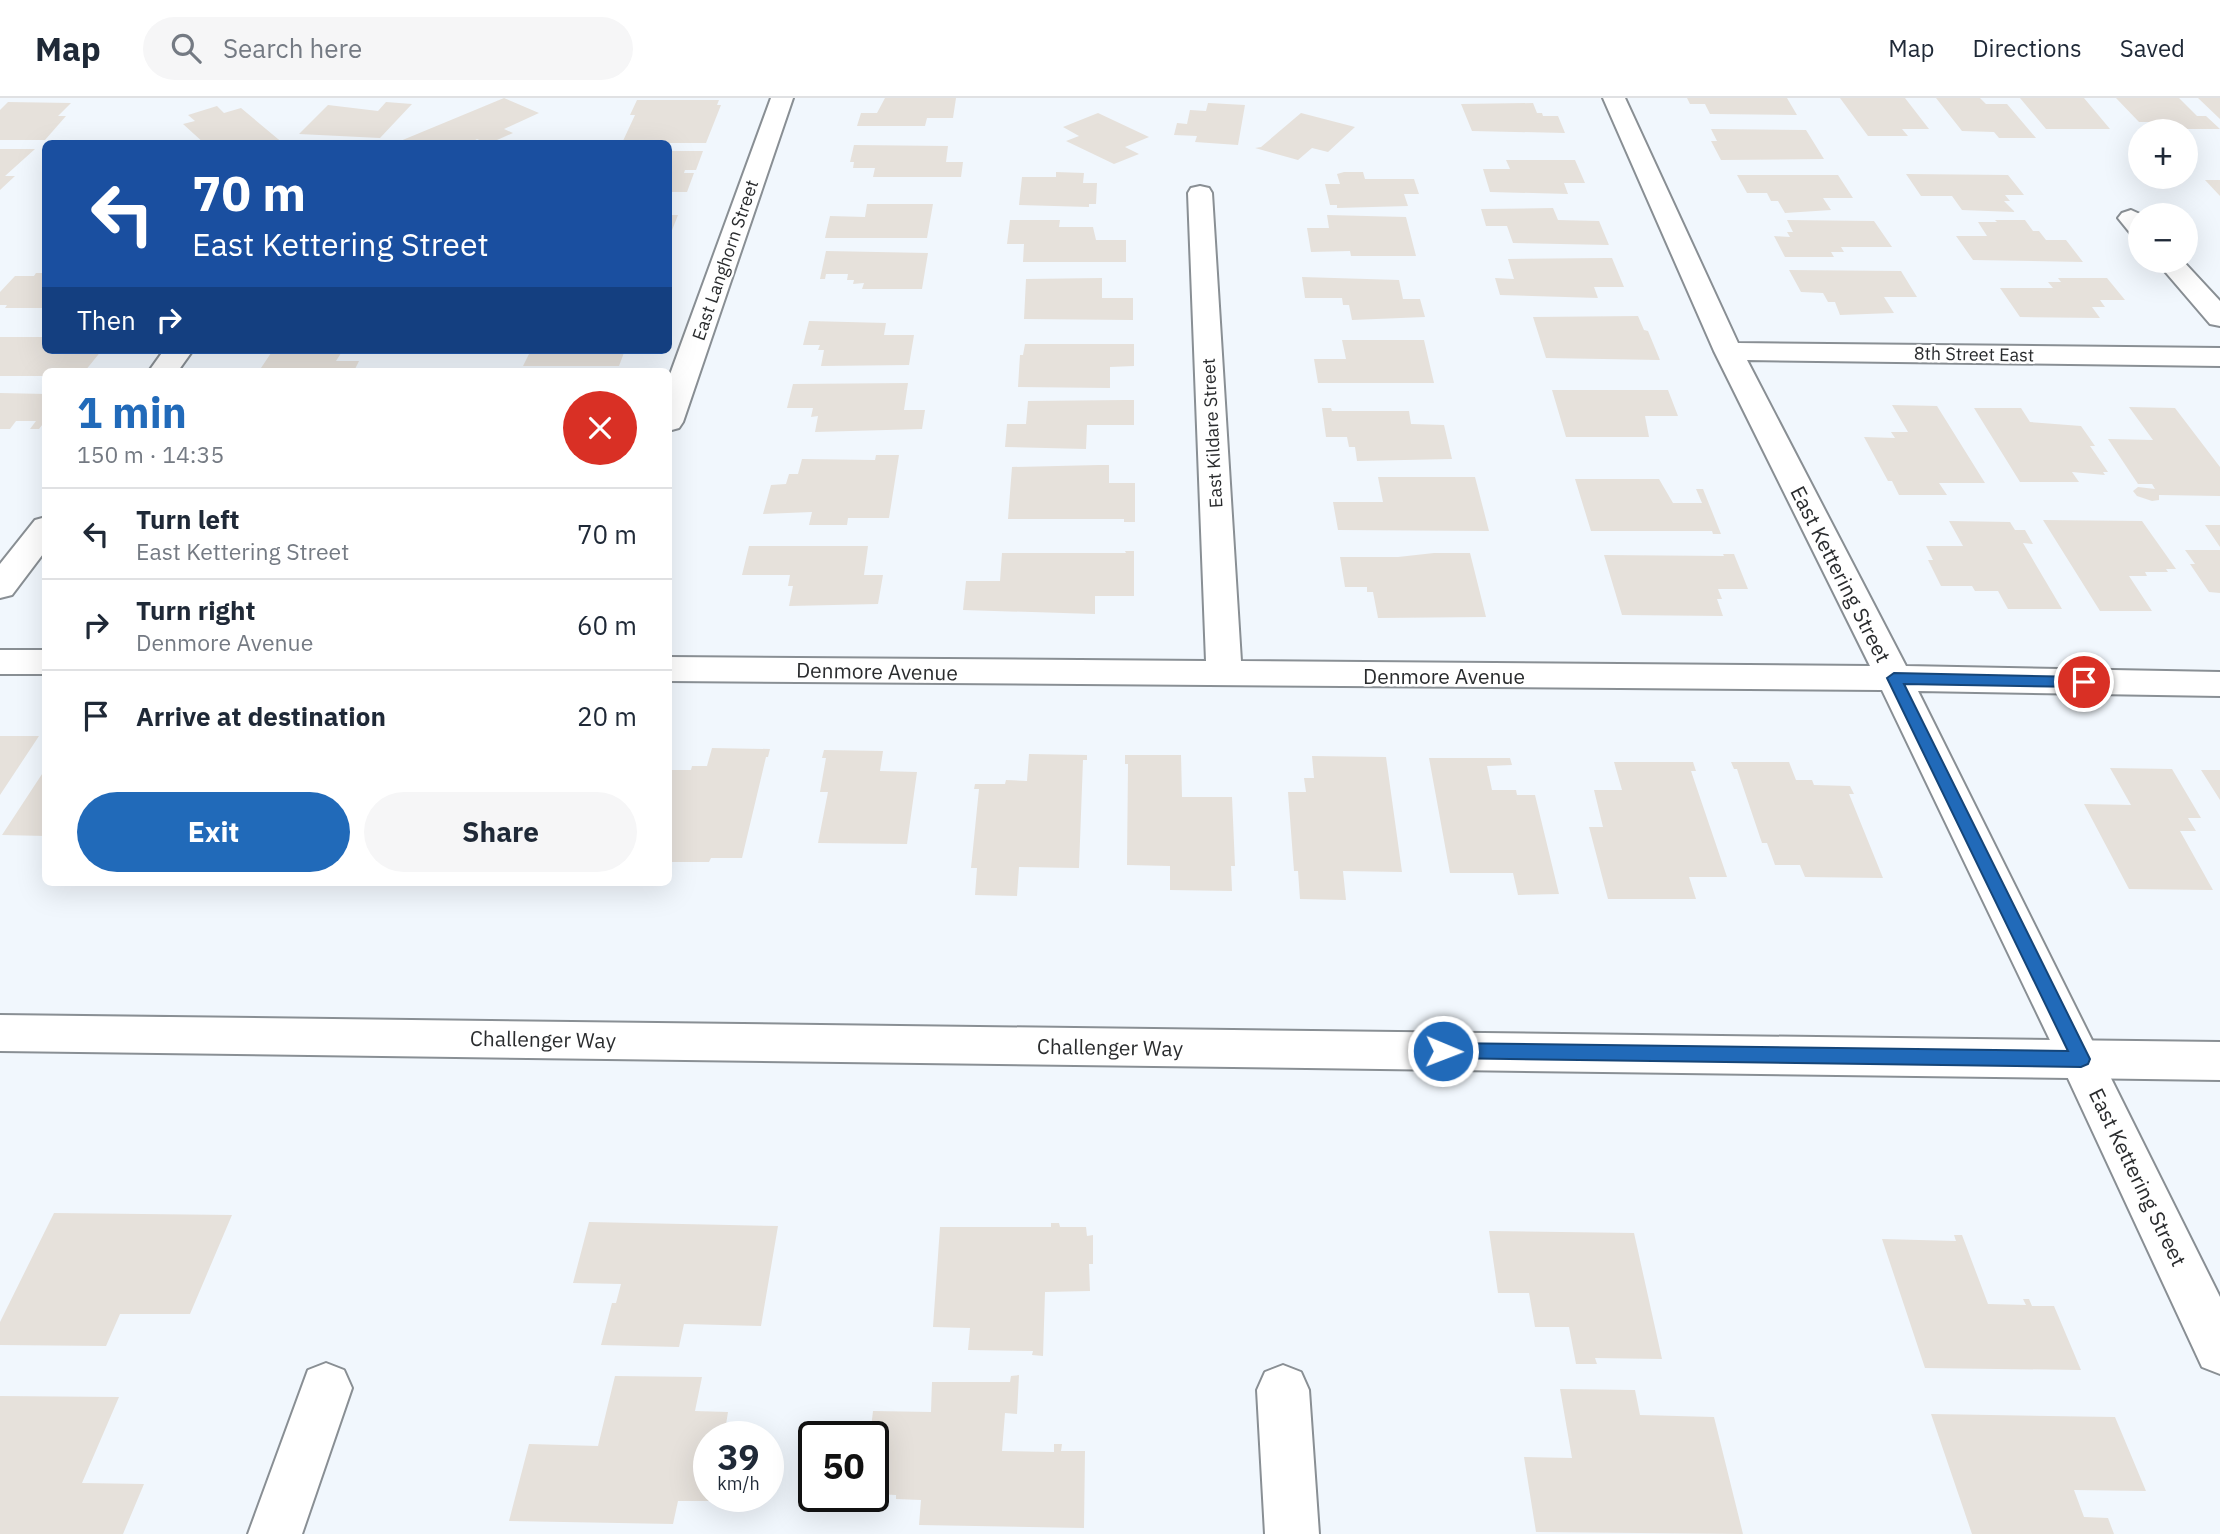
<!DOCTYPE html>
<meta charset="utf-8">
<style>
body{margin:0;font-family:"IBM Plex Sans",sans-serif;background:#f6f6f7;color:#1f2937;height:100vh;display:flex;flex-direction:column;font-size:26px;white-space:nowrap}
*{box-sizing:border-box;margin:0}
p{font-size:23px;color:#747a83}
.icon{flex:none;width:38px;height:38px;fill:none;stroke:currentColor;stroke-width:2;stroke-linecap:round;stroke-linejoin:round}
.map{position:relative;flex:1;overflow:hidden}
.details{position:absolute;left:42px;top:270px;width:630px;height:518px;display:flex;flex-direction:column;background:#fff;border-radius:10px;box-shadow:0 7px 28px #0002}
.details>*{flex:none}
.guide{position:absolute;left:42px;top:42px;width:630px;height:214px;border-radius:10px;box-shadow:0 7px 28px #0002;background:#1a4fa0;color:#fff;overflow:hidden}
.tools{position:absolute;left:2128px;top:21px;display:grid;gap:14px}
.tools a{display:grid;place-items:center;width:70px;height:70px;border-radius:50%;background:#fff;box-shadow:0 7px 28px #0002;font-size:35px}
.speed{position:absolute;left:693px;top:1323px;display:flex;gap:14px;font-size:35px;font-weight:700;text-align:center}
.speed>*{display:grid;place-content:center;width:91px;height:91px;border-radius:50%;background:#fff;box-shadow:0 7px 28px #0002;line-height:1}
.speed small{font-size:18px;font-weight:400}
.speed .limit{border:4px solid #111;border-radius:10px;background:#fff;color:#111}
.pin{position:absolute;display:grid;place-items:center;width:60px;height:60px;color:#fff;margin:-30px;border:4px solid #fff;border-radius:50%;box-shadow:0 2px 7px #0007}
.me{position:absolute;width:77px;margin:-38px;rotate:91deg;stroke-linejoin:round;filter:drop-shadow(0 0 5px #0008)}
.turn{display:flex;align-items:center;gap:24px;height:147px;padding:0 35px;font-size:32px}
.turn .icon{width:91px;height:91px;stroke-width:2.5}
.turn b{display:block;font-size:49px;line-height:60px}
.then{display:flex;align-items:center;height:66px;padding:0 35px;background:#0003;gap:14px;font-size:26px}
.round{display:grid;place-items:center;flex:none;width:74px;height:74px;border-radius:37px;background:#f6f6f7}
.overview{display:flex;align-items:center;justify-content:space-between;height:119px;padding:0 35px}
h1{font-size:42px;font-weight:800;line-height:52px;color:#216ab9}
.cta{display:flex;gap:14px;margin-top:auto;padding:14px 35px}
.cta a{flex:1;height:80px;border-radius:42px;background:#216ab9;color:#fff;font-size:28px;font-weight:800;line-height:80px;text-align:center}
.cta a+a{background:#f6f6f7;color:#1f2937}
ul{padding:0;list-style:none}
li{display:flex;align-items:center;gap:21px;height:91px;padding:0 35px;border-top:2px solid #e0e1e3}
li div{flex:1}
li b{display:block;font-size:26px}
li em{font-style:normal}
header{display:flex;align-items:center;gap:42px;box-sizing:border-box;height:98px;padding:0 35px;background:#fff;border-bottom:2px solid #e0e1e3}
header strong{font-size:33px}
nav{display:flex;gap:38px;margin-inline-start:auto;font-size:24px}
.search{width:490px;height:63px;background:#f6f6f7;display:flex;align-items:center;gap:18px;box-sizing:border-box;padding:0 24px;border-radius:38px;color:#747a83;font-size:26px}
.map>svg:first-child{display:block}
</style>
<header>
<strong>Map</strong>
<div class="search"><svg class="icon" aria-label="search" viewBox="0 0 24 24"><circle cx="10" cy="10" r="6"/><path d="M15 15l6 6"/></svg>Search here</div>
<nav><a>Map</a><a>Directions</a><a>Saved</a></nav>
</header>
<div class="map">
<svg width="2220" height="1436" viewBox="0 0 2220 1436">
<rect width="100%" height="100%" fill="#f1f7fd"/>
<!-- building -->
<path fill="#e6e1db" d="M 504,0 L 539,15 L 504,31 L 513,35 L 488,46 L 477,41 L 468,46 L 393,46 Z
M 885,0 L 956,0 L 953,20 L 927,20 L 925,28 L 857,28 L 861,15 L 877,15 Z
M 1687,0 L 1787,0 L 1797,17 L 1710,16 L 1705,6 L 1690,6 Z
M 1840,0 L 1905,0 L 1929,31 L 1902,31 L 1908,38 L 1868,38 Z
M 1936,0 L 1980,0 L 1986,6 L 2007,6 L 2036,40 L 1999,40 L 1994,34 L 1962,33 Z
M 2020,0 L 2084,0 L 2110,31 L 2046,31 Z
M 2116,0 L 2179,0 L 2197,18 L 2206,18 L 2220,31 L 2174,31 L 2168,24 L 2139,24 Z
M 2198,0 L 2220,0 L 2220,21 Z
M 637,2 L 719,2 L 717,7 L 721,7 L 706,45 L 622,45 L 635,17 L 630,17 Z
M 8,4 L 71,5 L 58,18 L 66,18 L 45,42 L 0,42 L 0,12 Z
M 386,4 L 412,6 L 380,40 L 299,36 L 328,7 L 378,13 Z
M 1208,5 L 1245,7 L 1238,47 L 1195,44 L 1197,38 L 1174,37 L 1177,25 L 1187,26 L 1190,12 L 1206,13 Z
M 1533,5 L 1537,15 L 1542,15 L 1543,18 L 1558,18 L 1565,35 L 1472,33 L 1461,6 Z
M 217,8 L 224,15 L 241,10 L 284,46 L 205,46 L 183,26 L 195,23 L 188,17 Z
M 1098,15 L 1149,39 L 1125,49 L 1139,56 L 1114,66 L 1066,43 L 1079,38 L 1063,29 Z
M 1301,15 L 1355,29 L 1328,54 L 1312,50 L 1298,62 L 1255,50 L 1261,49 Z
M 1711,31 L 1806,32 L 1824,61 L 1721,62 L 1711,43 L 1717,43 Z
M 854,47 L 948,48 L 946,64 L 963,64 L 961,79 L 873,79 L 875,70 L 853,70 L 854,64 L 850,64 Z
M 0,51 L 35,51 L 5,78 L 15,78 L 0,92 Z
M 668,53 L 703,53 L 696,72 L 685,72 L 684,75 L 694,75 L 687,94 L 668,94 Z
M 1506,62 L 1575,62 L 1585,85 L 1564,85 L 1568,96 L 1490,94 L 1483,71 L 1510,71 Z
M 1056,74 L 1084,75 L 1083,85 L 1097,85 L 1096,106 L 1089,106 L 1089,109 L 1019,107 L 1022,79 L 1056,79 Z
M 1344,74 L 1363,74 L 1365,81 L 1414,81 L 1419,96 L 1404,96 L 1408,108 L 1337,110 L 1337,107 L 1330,107 L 1325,86 L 1340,86 L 1337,76 Z
M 1906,76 L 2008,77 L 2024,97 L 2005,97 L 2010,103 L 2004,103 L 2015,114 L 1962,112 L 1952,98 L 1921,98 Z
M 1737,77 L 1838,77 L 1853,100 L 1823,100 L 1831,112 L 1785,115 L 1778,103 L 1771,103 L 1767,95 L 1747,95 Z
M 2205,82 L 2220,82 L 2220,98 Z
M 867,106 L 933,106 L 927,140 L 825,140 L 830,118 L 865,119 Z
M 1553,110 L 1558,122 L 1599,123 L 1609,147 L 1513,145 L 1507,128 L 1486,128 L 1481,111 Z
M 668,117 L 678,117 L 669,140 L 668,140 Z
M 1327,117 L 1406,119 L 1416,158 L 1351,158 L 1350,153 L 1311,154 L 1307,130 L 1329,130 Z
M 1010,122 L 1060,122 L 1059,129 L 1093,129 L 1096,142 L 1126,142 L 1126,164 L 1023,164 L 1024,146 L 1007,146 Z
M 1787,122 L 1874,123 L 1892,149 L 1841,149 L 1844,154 L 1831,154 L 1834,159 L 1785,159 L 1774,138 L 1790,139 L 1787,134 L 1793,134 Z
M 1995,122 L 2025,122 L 2033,133 L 2039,133 L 2046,142 L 2066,142 L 2083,164 L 1973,162 L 1956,138 L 1987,138 L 1978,124 L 1997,124 Z
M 826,153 L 928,155 L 922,191 L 862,191 L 864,185 L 853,186 L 854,182 L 847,182 L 848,176 L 826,176 L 825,181 L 820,181 Z
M 1607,160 L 1612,160 L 1624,189 L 1594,189 L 1598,200 L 1500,197 L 1495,180 L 1514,181 L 1508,161 Z
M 1789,172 L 1901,173 L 1917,199 L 1884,199 L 1894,215 L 1840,217 L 1835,204 L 1828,204 L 1823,195 L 1801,194 Z
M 36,175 L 46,175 L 46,210 L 5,210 L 7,207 L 0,207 L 0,194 L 15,178 L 34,178 Z
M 1302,179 L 1399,182 L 1403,201 L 1420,201 L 1425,219 L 1352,222 L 1349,207 L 1343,207 L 1342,200 L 1305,200 Z
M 1102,180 L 1102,200 L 1133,200 L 1133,222 L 1024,221 L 1026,181 Z
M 2058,180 L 2107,180 L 2125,202 L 2100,202 L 2105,209 L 2092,209 L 2100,220 L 2020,219 L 2000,190 L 2053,190 L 2048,184 L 2061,184 Z
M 1638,218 L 1644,232 L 1648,233 L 1660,262 L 1546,260 L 1533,219 Z
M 809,223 L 886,225 L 884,237 L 914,237 L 909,267 L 821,268 L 824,252 L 818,252 L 820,247 L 803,247 Z
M 0,239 L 46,239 L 46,252 L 102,252 L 85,273 L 46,273 L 46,278 L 0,278 Z
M 1342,242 L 1424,242 L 1434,285 L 1318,285 L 1314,261 L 1346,261 Z
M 1025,246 L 1134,246 L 1134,268 L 1110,269 L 1110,290 L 1018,289 L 1020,257 L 1023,257 Z
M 273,252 L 343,252 L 336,263 L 359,263 L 354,273 L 259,273 Z
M 531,252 L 625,252 L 619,268 L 523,268 Z
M 908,285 L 904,312 L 925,312 L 922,331 L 815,334 L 818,318 L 811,319 L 813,310 L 787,310 L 793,286 Z
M 1552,292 L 1668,292 L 1678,318 L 1645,318 L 1649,339 L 1566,339 Z
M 0,295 L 46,296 L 46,322 L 39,331 L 30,331 L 36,323 L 16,323 L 10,331 L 0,331 Z
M 1125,302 L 1134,302 L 1134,327 L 1087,327 L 1086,351 L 1005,349 L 1007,326 L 1026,326 L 1028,303 Z
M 1892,307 L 1937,308 L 1985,385 L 1939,385 L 1947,397 L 1899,397 L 1892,383 L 1888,383 L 1864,339 L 1895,340 L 1891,334 L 1908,334 Z
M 2129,309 L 2175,310 L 2220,369 L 2220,398 L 2159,397 L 2159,402 L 2152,403 L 2137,398 L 2133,393 L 2138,389 L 2155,391 L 2152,386 L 2138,386 L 2108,341 L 2153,342 Z
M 1322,310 L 1331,310 L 1332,313 L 1409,313 L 1411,326 L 1444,327 L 1452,361 L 1357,363 L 1355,349 L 1349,349 L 1347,339 L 1326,339 Z
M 1974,310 L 2021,310 L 2030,324 L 2081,328 L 2095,348 L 2090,348 L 2108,374 L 2103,374 L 2105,377 L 2072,374 L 2079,384 L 2020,384 Z
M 876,357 L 899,357 L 889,420 L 848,420 L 847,427 L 809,427 L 812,414 L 763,416 L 771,387 L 786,386 L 789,376 L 798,376 L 802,361 L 875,362 Z
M 1099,367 L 1109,367 L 1109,385 L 1135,385 L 1135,424 L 1124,424 L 1124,421 L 1008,421 L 1012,369 Z
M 1378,379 L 1475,379 L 1489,433 L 1338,432 L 1333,404 L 1383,404 Z
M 1575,381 L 1659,381 L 1673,405 L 1702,405 L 1696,391 L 1703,391 L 1721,436 L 1713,436 L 1712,433 L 1591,433 Z
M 2043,422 L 2142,423 L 2176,471 L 2166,471 L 2168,474 L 2145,474 L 2147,478 L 2129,478 L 2152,513 L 2100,513 Z
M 1949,423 L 2010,424 L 2015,432 L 2025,432 L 2033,446 L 2023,445 L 2062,511 L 2008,511 L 1998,493 L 1975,493 L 1972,488 L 1941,488 L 1928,462 L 1933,462 L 1926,448 L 1963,448 Z
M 2205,427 L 2220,427 L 2220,449 Z
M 749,448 L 868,448 L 864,477 L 883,477 L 878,506 L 789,508 L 793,488 L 788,488 L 790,477 L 742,477 Z
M 2185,452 L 2220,452 L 2220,495 L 2209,494 L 2190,466 L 2195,466 Z
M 1125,453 L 1134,453 L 1134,498 L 1095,498 L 1095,516 L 963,512 L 966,483 L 1000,483 L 1002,455 L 1126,455 Z
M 1434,455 L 1470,455 L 1486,519 L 1378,520 L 1373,494 L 1367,494 L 1367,489 L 1345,489 L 1340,459 L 1398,459 Z
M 1723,456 L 1734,456 L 1748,491 L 1718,491 L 1722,501 L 1717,501 L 1723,518 L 1622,517 L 1604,457 L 1724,458 Z
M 0,638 L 39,638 L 0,697 Z
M 712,650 L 770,651 L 768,659 L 766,659 L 742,760 L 711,760 L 709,764 L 668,764 L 668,672 L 691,672 L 692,668 L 707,668 Z
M 824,652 L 883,653 L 880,673 L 917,674 L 907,746 L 818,745 L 828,694 L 820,694 L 826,660 L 822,660 Z
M 1029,656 L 1087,657 L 1087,662 L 1083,662 L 1079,770 L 1019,769 L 1017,798 L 975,797 L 977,770 L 971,770 L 979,691 L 974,691 L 975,686 L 1005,686 L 1006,682 L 1027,683 Z
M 1125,657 L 1181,657 L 1182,699 L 1232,699 L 1235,768 L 1231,768 L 1232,793 L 1170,792 L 1170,768 L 1127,767 L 1128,666 L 1125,666 Z
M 1312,658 L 1386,659 L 1402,774 L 1343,773 L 1346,802 L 1300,801 L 1298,773 L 1294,773 L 1288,694 L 1306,694 L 1304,680 L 1314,680 Z
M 1429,660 L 1510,660 L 1512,667 L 1487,668 L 1492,692 L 1516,692 L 1517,697 L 1535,697 L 1559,796 L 1518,797 L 1513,775 L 1450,775 Z
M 1614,664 L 1693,664 L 1696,673 L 1691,673 L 1727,779 L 1689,779 L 1696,801 L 1608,801 L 1589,729 L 1603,729 L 1594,692 L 1622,692 Z
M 1731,664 L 1789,664 L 1796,682 L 1812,682 L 1814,687 L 1850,688 L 1854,696 L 1849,696 L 1883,780 L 1805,779 L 1800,767 L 1775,767 L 1767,745 L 1762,745 L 1737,671 L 1734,671 Z
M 46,670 L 46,738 L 2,737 Z
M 2110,670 L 2172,671 L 2201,720 L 2188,720 L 2196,733 L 2180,733 L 2213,792 L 2129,791 L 2084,706 L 2131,707 Z
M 2201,672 L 2220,672 L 2220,702 Z
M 54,1115 L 232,1117 L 190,1216 L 120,1216 L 106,1248 L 0,1247 L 0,1224 Z
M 589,1124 L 778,1128 L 761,1228 L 684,1226 L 679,1249 L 601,1247 L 612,1205 L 616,1205 L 621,1186 L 573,1185 Z
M 1051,1125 L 1059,1125 L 1060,1129 L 1086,1129 L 1087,1138 L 1093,1137 L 1093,1166 L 1089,1166 L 1090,1193 L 1045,1194 L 1043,1258 L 1032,1257 L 1033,1253 L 968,1252 L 970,1230 L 933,1229 L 940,1129 L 1051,1129 Z
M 1489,1133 L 1634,1135 L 1662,1261 L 1595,1260 L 1597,1266 L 1576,1266 L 1569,1229 L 1535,1229 L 1529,1195 L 1498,1195 Z
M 1954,1137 L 1962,1137 L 1988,1206 L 2026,1207 L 2023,1201 L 2029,1201 L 2032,1208 L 2054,1208 L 2081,1272 L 1925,1270 L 1882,1141 L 1956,1143 Z
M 1019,1277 L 1017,1316 L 1005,1315 L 1002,1353 L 1054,1354 L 1054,1346 L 1062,1346 L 1061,1353 L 1085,1353 L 1084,1430 L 919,1427 L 921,1402 L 896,1401 L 896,1397 L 873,1396 L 873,1339 L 870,1339 L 873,1313 L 931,1314 L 932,1284 L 1010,1284 L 1011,1278 Z
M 615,1278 L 702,1279 L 695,1313 L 728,1314 L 724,1339 L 709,1339 L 711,1403 L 678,1403 L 673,1426 L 509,1423 L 529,1346 L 598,1348 Z
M 1560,1291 L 1635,1292 L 1640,1317 L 1714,1319 L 1743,1436 L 1536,1434 L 1524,1359 L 1572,1360 Z
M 0,1298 L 119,1299 L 82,1385 L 144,1386 L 123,1436 L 0,1436 Z
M 1931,1316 L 2115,1319 L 2146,1393 L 2074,1392 L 2084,1419 L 2108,1420 L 2114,1436 L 1972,1436 Z"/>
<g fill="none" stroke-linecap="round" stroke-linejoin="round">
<defs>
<path id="minor" d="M 771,0 L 793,0 L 683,324 L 679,330 L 668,333 L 668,282 Z
M 1603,0 L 1625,0 L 1738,245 L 2220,250 L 2220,268 L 1747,262 L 1906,568 L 2220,574 L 2220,598 L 1918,593 L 2220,1199 L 2220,1276 L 2202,1269 L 2059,961 L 1882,592 L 668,583 L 668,559 L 1206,563 L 1188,95 L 1191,90 L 1200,88 L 1209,90 L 1212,95 L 1241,563 L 1870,568 L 1714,253 Z
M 2131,112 L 2142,117 L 2140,139 L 2131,136 L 2118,120 L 2122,115 Z
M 2156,163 L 2183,163 L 2220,203 L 2220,228 L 2210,226 Z
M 164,252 L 193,252 L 178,273 L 149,273 Z
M 46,419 L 46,452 L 12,497 L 0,500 L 0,466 L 35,422 Z
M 0,552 L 46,552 L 46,576 L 0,576 Z
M 326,1265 L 344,1272 L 352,1290 L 302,1436 L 248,1436 L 308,1272 Z
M 1283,1267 L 1301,1274 L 1309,1292 L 1319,1436 L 1265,1436 L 1257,1292 L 1265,1274 Z"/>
<path id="secondary" d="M 0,917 L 2220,944 L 2220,982 L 0,953 Z"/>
</defs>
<!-- minor casing -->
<use href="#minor" stroke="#898f94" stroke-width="4"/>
<!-- secondary casing -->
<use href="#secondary" stroke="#898f94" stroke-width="4"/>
<!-- minor -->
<use href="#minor" fill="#fff" fill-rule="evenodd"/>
<!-- secondary -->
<use href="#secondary" fill="#fff" fill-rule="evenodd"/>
</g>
<!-- route -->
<path fill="#216ab9" stroke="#154578" stroke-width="2" d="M 1894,575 L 2084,579 L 2092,584 L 2084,589 L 1904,586 L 2090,961 L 2088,966 L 2081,969 L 1443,960 L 1437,958 L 1434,953 L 1437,947 L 1443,945 L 2068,953 L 1887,580 Z"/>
<g text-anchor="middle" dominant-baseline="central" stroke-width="5" stroke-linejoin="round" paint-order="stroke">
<!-- far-street labels -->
<g font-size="18" fill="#2a2c2e" stroke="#fff">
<text transform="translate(725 162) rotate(-71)">East Langhorn Street</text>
<text transform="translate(1974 256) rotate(1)">8th Street East</text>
<text transform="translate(1212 335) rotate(-93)">East Kildare Street</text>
</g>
<!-- street labels -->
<g font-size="21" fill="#2a2c2e" stroke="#fff">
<text transform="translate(1841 476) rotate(63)">East Kettering Street</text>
<text transform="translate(877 573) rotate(1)">Denmore Avenue</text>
<text x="1444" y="578">Denmore Avenue</text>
<text transform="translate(543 941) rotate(1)">Challenger Way</text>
<text transform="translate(1110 949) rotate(1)">Challenger Way</text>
<text transform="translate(2138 1079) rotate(64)">East Kettering Street</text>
</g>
</g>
</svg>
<div class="tools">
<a>+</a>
<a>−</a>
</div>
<div class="speed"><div>39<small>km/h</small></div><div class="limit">50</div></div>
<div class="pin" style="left:2084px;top:584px;background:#d93025"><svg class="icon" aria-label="arrive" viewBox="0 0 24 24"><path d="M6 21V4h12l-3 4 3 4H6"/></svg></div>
<svg class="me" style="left:1443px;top:953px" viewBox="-20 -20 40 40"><circle r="17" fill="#216ab9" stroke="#fff" stroke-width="3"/><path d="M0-11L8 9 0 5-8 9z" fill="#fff"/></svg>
<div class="guide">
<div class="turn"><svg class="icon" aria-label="left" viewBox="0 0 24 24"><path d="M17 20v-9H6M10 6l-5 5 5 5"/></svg><div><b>70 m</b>East Kettering Street</div></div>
<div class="then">Then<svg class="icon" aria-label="right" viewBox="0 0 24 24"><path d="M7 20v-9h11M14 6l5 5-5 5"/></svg></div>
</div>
<section class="details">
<div class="overview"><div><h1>1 min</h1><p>150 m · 14:35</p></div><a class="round" style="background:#d93025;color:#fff"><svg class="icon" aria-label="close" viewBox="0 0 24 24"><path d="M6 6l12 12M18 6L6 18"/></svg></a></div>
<ul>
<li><svg class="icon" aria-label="left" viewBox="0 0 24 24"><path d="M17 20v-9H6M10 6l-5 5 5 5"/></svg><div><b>Turn left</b><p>East Kettering Street</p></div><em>70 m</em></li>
<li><svg class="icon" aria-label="right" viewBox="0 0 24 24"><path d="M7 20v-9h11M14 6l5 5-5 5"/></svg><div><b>Turn right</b><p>Denmore Avenue</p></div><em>60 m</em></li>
<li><svg class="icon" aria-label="arrive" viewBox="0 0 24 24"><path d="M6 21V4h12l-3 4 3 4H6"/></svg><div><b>Arrive at destination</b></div><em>20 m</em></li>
</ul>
<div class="cta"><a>Exit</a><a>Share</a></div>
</section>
</div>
